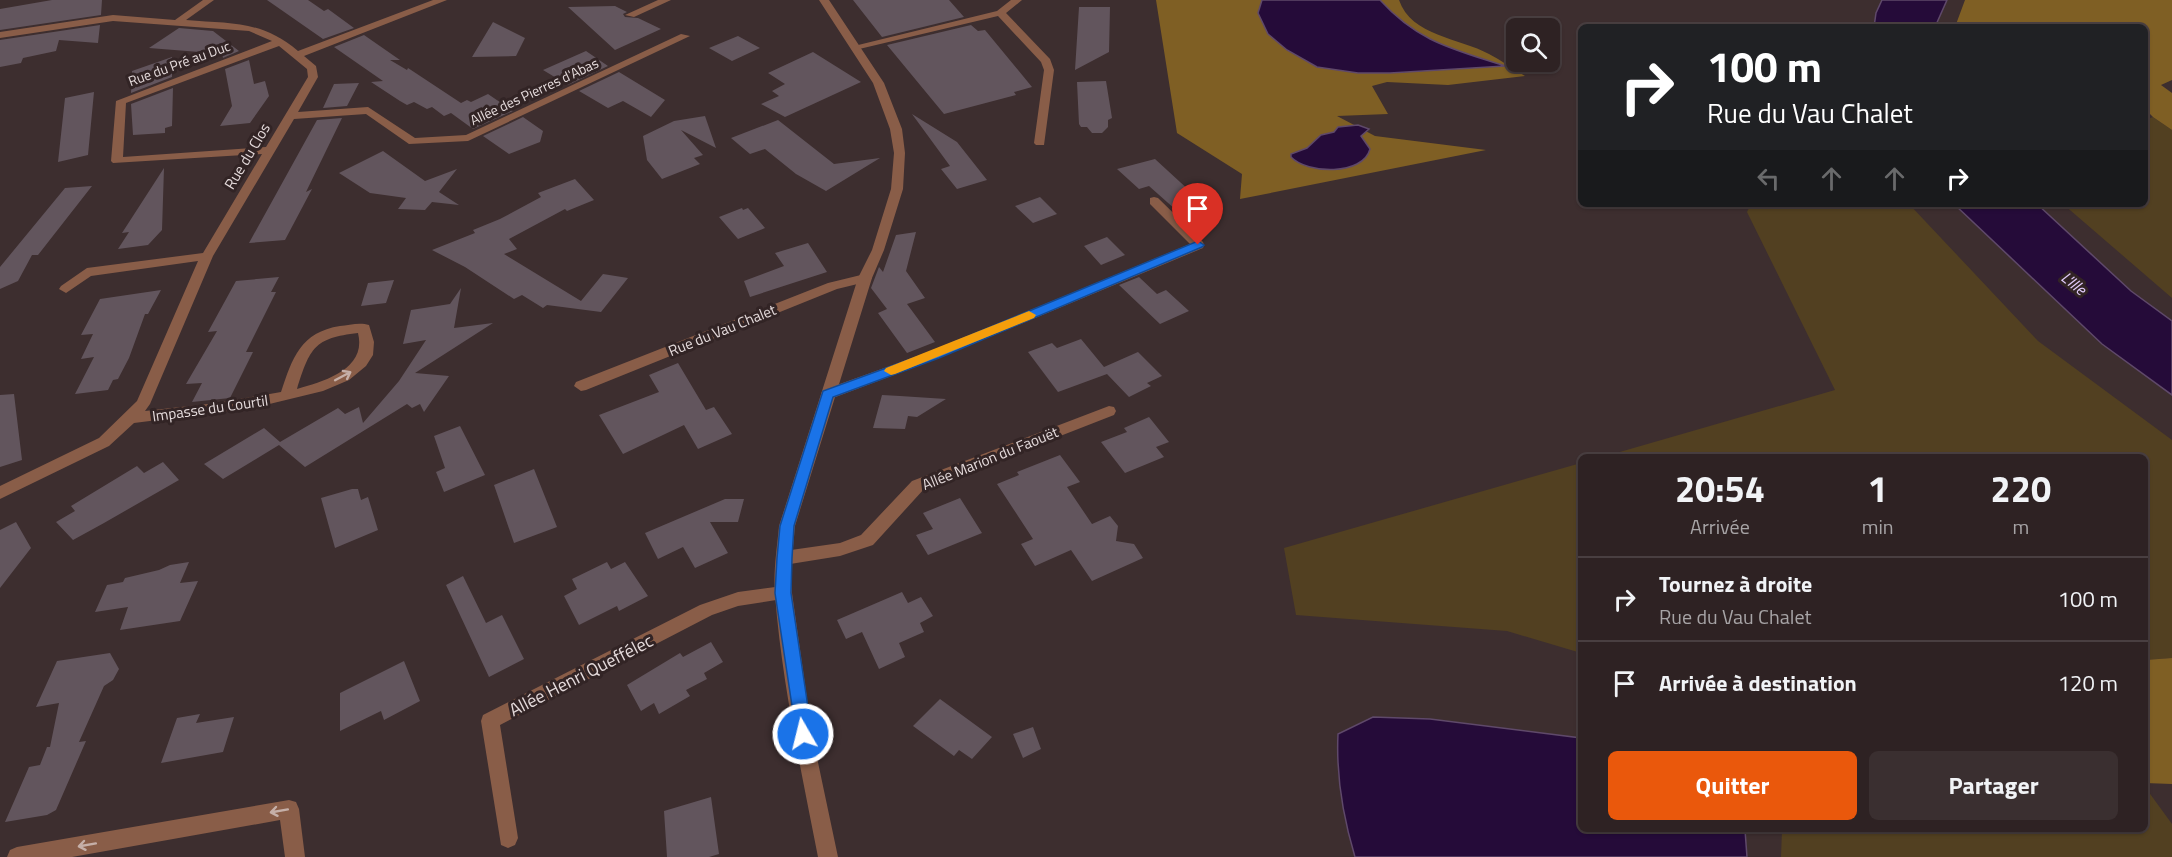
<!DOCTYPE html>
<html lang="fr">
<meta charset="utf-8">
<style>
body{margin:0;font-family:"Titillium Web",sans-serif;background:#3a2f30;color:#f1f3f6;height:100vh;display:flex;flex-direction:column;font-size:22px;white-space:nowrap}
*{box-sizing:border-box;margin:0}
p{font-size:20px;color:#a7a4a6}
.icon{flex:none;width:33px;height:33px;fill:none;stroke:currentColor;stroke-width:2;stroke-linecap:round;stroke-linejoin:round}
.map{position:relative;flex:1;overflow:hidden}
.panel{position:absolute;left:1578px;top:454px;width:570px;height:378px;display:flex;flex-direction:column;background:#2e2223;border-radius:9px;box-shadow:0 2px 4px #0004,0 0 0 2px #493f41}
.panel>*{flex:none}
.top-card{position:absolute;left:1578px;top:24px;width:570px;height:183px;border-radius:9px;box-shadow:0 2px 4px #0004,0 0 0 2px #493f41;background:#202124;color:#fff;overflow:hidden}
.fabs{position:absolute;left:1506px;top:18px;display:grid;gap:12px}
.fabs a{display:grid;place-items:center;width:54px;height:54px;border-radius:9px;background:#2e2223;box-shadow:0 2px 4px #0004,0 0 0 2px #493f41;font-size:30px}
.pin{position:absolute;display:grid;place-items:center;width:51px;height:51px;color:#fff;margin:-62px -26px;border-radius:50% 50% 50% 0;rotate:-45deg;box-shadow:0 0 6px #0007}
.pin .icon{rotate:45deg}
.me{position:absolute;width:66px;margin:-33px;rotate:352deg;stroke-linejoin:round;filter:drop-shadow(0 0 4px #0008)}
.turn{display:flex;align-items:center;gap:21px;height:126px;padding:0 30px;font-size:27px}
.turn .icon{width:78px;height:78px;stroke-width:2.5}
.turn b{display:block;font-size:42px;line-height:51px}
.lanes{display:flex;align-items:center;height:57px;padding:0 30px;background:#0003;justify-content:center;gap:30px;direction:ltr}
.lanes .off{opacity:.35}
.eta{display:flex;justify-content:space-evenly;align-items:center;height:102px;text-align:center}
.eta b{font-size:36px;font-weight:700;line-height:42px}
.primary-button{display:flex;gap:12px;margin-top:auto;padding:12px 30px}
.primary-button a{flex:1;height:69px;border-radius:9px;background:#ea580c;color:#fff;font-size:24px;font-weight:700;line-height:69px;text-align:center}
.primary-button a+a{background:#3a2f30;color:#f1f3f6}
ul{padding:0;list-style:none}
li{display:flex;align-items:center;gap:18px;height:84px;padding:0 30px;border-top:2px solid #493f41}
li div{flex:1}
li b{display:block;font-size:22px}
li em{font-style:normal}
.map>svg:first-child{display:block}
</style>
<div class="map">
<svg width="2172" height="857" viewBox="0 0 2172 857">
<rect width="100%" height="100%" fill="#3d2e2f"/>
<!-- green -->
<path fill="#524021" d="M 2153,117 L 2172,130 L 2172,298 L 2063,204 L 2145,204 L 2145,120 Z
M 1751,204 L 1909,204 L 2038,341 L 2172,440 L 2172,658 L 2145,660 L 2145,458 L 1599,458 L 1835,390 L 1747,212 Z
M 1581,463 L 1581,653 L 1507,631 L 1296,615 L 1284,548 Z
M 2145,787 L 2172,824 L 2172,857 L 1781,857 L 1782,830 L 2145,830 Z"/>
<!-- forest -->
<path fill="#7f5f24" d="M 1156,0 L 1399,0 C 1411,36 1460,38 1489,54 C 1501,60 1513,69 1525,76 L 1448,85 L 1387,82 L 1372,86 L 1388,114 L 1337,116 L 1375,136 L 1486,150 L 1240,199 L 1242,174 L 1177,133 Z
M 1965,0 L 2172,0 L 2172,80 L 2161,85 L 2172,93 L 2172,130 L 2153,117 L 2145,109 L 2145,27 L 1955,27 Z
M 2172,658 L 2172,784 L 2145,783 L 2145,660 Z"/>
<!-- water -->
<path fill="#250b39" stroke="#5f496a" stroke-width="1.5" d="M 1262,0 L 1380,0 C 1418,42 1453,49 1505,66 L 1390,73 L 1358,73 L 1317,67 L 1287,50 L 1268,34 L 1258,13 Z
M 1882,0 L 1947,0 L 1935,27 L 1874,27 L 1876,13 Z
M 1358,125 L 1369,129 L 1361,136 L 1370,149 C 1363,176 1307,174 1291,157 L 1291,154 L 1307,148 L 1321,135 L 1334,132 L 1338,127 Z
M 1954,204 L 2037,204 L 2131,291 L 2172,321 L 2172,395 L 2102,344 Z
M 1373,717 L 1430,719 L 1581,738 L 1581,830 L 1745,830 L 1747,857 L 1355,857 C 1343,817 1336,775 1338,734 Z"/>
<!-- building -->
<path fill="#62555d" d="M 52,0 L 102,0 L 101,15 L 0,30 L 0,9 Z
M 267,0 L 308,0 L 324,11 L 328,9 L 354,28 L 323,39 Z
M 853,0 L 949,0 L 964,17 L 882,37 Z
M 615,6 L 627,12 L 623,14 L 625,17 L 638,18 L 661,29 L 615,50 L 568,7 Z
M 1079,7 L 1110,7 L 1109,52 L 1075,70 Z
M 493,22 L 525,38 L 516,56 L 472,57 Z
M 100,25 L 98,43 L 59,40 L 56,51 L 23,58 L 21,63 L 0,67 L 0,40 Z
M 971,25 L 978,31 L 985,30 L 1032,87 L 1014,92 L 1016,95 L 944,114 L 887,45 Z
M 179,28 L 213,31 L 239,51 L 223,58 L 221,50 L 212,53 L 149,48 Z
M 364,35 L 400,60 L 390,60 L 407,70 L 408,68 L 461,103 L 467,100 L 471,102 L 488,94 L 513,111 L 473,129 L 451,113 L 444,116 L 432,107 L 427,109 L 414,102 L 407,105 L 400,101 L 371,82 L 383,81 L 334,47 Z
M 738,36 L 760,48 L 732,61 L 709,48 Z
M 586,51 L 608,66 L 568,85 L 543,70 Z
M 813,52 L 861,82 L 785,117 L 761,104 L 779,96 L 772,91 L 785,84 L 768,73 Z
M 172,57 L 172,77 L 131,93 L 132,71 Z
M 249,60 L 254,84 L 265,81 L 269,96 L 250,123 L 220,126 L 232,106 L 225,69 Z
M 619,72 L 665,100 L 651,117 L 623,101 L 608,108 L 579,91 Z
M 1106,81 L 1112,118 L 1108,120 L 1108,127 L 1102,133 L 1092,133 L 1087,127 L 1081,127 L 1079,124 L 1077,82 Z
M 359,83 L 347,106 L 323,108 L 334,84 Z
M 173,88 L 172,126 L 165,128 L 165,133 L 133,135 L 131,104 Z
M 94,92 L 88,155 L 58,162 L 65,98 Z
M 912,114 L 957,142 L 987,180 L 957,189 L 941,169 L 950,166 Z
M 705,116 L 716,148 L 681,130 L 703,155 L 694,158 L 700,164 L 662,179 L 647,160 L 643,136 L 674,121 Z
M 523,117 L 543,131 L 540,142 L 509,154 L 483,136 Z
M 342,118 L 306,192 L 312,189 L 285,240 L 249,243 L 317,120 Z
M 778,120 L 834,164 L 880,158 L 826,191 L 796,174 L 765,149 L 750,154 L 731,138 Z
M 383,151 L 425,181 L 457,169 L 439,192 L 459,205 L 432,202 L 425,210 L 398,209 L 406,198 L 370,193 L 339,173 Z
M 1155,159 L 1192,193 L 1197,191 L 1215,206 L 1185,218 L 1149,186 L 1139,189 L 1117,169 Z
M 164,168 L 162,230 L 148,245 L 118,249 L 129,232 L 122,233 Z
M 575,179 L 594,200 L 567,211 L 565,209 L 509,239 L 517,249 L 504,254 L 581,301 L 603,274 L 628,278 L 601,312 L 547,305 L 543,308 L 522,295 L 514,299 L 465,267 L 432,250 L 475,233 L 473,230 L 500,219 L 541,197 L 538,193 Z
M 92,186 L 38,255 L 32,255 L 18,281 L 0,289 L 0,267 L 65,188 Z
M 1040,197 L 1057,214 L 1033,223 L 1015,206 Z
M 742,208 L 743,210 L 748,208 L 765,228 L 738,239 L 719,217 Z
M 916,232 L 906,271 L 925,298 L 907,304 L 935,342 L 907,353 L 878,313 L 887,309 L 871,288 L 879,267 L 883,272 L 896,235 Z
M 1107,237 L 1125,255 L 1101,265 L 1084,246 Z
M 808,243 L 827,272 L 750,297 L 744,281 L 784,266 L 775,253 Z
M 279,277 L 271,292 L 276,292 L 246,352 L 253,352 L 230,398 L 192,402 L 202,383 L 186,384 L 217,331 L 208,332 L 236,281 Z
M 1139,277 L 1157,294 L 1166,290 L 1189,311 L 1160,324 L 1119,285 Z
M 394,280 L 386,303 L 361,306 L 368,283 Z
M 461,288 L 454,328 L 493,323 L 415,373 L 449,376 L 424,412 L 420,404 L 412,408 L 407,404 L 305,467 L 279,445 L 223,479 L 204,464 L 264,428 L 280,442 L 338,408 L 345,414 L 359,407 L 363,423 L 399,381 L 426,340 L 403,344 L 411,310 L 450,304 Z
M 161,290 L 148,314 L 145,314 L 129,358 L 118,379 L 113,380 L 108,390 L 75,394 L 94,357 L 81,359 L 93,334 L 81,335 L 100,299 Z
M 1081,339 L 1104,367 L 1138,352 L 1162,376 L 1147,383 L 1151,386 L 1129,397 L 1107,374 L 1058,392 L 1028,352 L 1052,343 L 1057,348 Z
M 678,363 L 706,410 L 714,407 L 732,434 L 698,449 L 684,425 L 623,454 L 599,415 L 659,392 L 649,375 Z
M 14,394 L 22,460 L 0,467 L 0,395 Z
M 882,395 L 900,396 L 946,399 L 917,417 L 908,416 L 905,429 L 873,428 Z
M 1149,417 L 1169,442 L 1156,447 L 1164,457 L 1125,473 L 1101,442 L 1127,432 L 1124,428 Z
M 460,426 L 485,475 L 444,492 L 436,472 L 445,468 L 434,436 Z
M 1060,455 L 1080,482 L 1067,487 L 1092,524 L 1110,516 L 1118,526 L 1116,541 L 1134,544 L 1143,558 L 1092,581 L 1071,550 L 1035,566 L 1021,544 L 1033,539 L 997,484 L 1019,475 L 1017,472 Z
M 163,462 L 179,480 L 104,523 L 73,540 L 56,522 L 75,511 L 71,506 L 137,466 L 144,473 Z
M 534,469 L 557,527 L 514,543 L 494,485 Z
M 352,489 L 358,489 L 361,500 L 368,497 L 378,530 L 335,548 L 321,498 Z
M 960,498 L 982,533 L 928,555 L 916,535 L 933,529 L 923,513 Z
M 725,499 L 744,499 L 738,522 L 710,522 L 728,553 L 695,568 L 683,547 L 658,559 L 645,533 Z
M 16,522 L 31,548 L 0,588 L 0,530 Z
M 189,562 L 180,583 L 198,581 L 180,621 L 120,630 L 128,607 L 95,612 L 107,585 L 123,582 L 125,578 L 159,570 L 170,565 Z
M 607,562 L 611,569 L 625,562 L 648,596 L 619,611 L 617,606 L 579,625 L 564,596 L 577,589 L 572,579 Z
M 463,576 L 486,623 L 502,615 L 524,659 L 489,677 L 446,585 Z
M 902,592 L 908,603 L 921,597 L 933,616 L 920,623 L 924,632 L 899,643 L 905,657 L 879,669 L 862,632 L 846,639 L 837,620 Z
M 711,642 L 723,662 L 704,673 L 707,679 L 686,690 L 690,696 L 659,714 L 654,703 L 641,711 L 627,685 L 680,653 L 683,657 Z
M 110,653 L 119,669 L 113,680 L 104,686 L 79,742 L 86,741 L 56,810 L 47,815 L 5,822 L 29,767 L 40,765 L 47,747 L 50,747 L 59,703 L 36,707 L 57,661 Z
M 404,661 L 420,701 L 384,720 L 381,711 L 340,731 L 340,693 Z
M 940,699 L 992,737 L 972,759 L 959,750 L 954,756 L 913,726 Z
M 200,714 L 196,723 L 234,717 L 223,752 L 161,763 L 177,718 Z
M 1033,727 L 1041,749 L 1023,758 L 1013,734 Z
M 711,797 L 719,854 L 709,857 L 667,857 L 664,811 Z"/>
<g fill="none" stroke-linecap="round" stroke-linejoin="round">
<!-- minor -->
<path fill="#895d48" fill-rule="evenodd" d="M 203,0 L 214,0 L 186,20 C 232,24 261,20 298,51 L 433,0 L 447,0 L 304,56 L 316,66 L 318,77 L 298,112 L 368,107 L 415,138 L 466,135 L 681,34 L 690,36 L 468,141 L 409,144 L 366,114 L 294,119 L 213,256 L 150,404 L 145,411 L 217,403 L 281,392 C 292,358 301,332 340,326 C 349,325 360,322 369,325 L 374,342 L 373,355 L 366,366 L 349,380 L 323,391 L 253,408 L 134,423 L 109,446 L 0,499 L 0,486 L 99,438 L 137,401 L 198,261 L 91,276 L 66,293 L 59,289 L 61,286 L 87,268 L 203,253 L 262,154 L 113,163 L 111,161 L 116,101 L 272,41 L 249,31 L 113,21 L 0,38 L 0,32 L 113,15 L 175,20 ZM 279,46 L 307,69 L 308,77 L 266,147 L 123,157 L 126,103 ZM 358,333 C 367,369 325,381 297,389 C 310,348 314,338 358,333 Z
M 658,0 L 671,0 L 634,17 L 625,15 Z
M 1011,0 L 1022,0 L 1006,13 L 1050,59 L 1054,70 L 1044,145 L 1036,145 L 1034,143 L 1044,70 L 1041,62 L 998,16 L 855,50 L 850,47 L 997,11 Z
M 1154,197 L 1158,198 L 1203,242 L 1204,245 L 1203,248 L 939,358 L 833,398 L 823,398 L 821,394 L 823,390 L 929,352 L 1190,244 L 1150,204 L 1150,198 Z
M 865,274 L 872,278 L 870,281 L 837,289 L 586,390 L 581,391 L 574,386 L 576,382 L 828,283 Z
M 1109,406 L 1114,407 L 1116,411 L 1114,415 L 924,489 L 873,545 L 840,556 L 784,565 L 778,563 L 776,558 L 778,553 L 784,551 L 840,543 L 861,535 L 912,481 Z
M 783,586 L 789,588 L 792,593 L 789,598 L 738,606 L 712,615 L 500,725 L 518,838 L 515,845 L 508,848 L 501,845 L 481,721 L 483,715 L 700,605 L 738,592 Z
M 289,800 L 296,802 L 299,809 L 305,857 L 285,857 L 280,820 L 72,857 L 7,857 L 10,850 L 17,847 Z"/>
<!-- tertiary -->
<path fill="#895d48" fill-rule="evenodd" d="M 819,0 L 829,0 L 884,83 L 902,129 L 905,153 L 903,189 L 884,250 L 872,278 L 795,526 L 792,558 L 792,593 L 812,734 L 838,857 L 818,857 C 801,770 782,683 775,595 C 773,572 777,548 779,526 L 858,278 L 872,250 L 891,189 L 894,153 L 890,129 L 873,83 Z"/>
</g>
<!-- one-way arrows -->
<defs><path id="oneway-shaft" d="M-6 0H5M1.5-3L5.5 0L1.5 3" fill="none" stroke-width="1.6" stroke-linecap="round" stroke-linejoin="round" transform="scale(1.5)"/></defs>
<g stroke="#c5afa8">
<use href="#oneway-shaft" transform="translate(343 376) rotate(-28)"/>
<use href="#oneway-shaft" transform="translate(279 811) rotate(170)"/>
<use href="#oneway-shaft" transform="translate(87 845) rotate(170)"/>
</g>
<!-- route -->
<path fill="#1a73e8" stroke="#114b97" stroke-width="1.5" d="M 1198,241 L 1204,245 L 1202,247 L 939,358 L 833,397 L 794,526 L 792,558 L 791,593 L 812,734 L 809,739 L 803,741 L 797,739 L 775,593 L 777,558 L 780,526 L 823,391 L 930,352 Z"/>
<!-- slow -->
<path fill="#f59e0b" d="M 1029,311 L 1036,315 L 1034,318 L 895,374 L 891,375 L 884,371 L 886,368 Z"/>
<g text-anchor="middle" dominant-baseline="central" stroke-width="6" stroke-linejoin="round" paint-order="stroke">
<!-- far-street labels -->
<g font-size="14" fill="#e5dbdc" stroke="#322425">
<text transform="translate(179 63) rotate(-20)">Rue du Pré au Duc</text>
<text transform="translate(534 91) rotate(-25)">Allée des Pierres d'Abas</text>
</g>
<!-- street labels -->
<g font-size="15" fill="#e5dbdc" stroke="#322425">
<text transform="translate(247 156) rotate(-59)">Rue du Clos</text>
<text transform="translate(722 330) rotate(-22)">Rue du Vau Chalet</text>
<text transform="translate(210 408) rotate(-8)">Impasse du Courtil</text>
<text transform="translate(990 458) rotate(-22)">Allée Marion du Faouët</text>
</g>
<!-- water labels -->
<g font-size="16" font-style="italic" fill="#e4cdfe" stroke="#322425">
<text transform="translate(2074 283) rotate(39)">L'Ille</text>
</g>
<!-- near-street labels -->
<g font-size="18" fill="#e5dbdc" stroke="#322425">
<text transform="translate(581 675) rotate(-27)">Allée Henri Queffélec</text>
</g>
</g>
</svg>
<div class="fabs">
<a><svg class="icon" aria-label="search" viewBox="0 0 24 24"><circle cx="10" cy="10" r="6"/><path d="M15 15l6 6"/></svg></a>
</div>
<div class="pin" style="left:1198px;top:245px;background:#d93025"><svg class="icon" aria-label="arrive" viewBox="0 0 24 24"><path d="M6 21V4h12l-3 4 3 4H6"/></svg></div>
<svg class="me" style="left:803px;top:734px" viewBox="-20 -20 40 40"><circle r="17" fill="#1a73e8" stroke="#fff" stroke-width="3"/><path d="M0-11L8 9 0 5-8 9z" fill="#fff"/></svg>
<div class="top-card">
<div class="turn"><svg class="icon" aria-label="right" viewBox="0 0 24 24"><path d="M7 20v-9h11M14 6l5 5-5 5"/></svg><div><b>100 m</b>Rue du Vau Chalet</div></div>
<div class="lanes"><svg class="icon off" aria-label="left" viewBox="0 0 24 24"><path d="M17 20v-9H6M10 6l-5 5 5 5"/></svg><svg class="icon off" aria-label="ahead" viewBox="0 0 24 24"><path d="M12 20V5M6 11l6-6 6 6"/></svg><svg class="icon off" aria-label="ahead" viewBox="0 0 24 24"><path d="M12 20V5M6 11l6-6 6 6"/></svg><svg class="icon" aria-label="right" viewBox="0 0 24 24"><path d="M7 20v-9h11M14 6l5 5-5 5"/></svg></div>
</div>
<section class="panel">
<div class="eta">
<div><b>20:54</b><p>Arrivée</p></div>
<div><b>1</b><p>min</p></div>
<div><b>220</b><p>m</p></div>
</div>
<ul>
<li><svg class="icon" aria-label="right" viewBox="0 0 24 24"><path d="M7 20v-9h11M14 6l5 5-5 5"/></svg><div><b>Tournez à droite</b><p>Rue du Vau Chalet</p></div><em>100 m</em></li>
<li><svg class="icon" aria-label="arrive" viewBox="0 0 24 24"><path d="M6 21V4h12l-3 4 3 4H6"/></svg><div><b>Arrivée à destination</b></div><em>120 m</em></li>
</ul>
<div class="primary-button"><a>Quitter</a><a>Partager</a></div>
</section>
</div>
